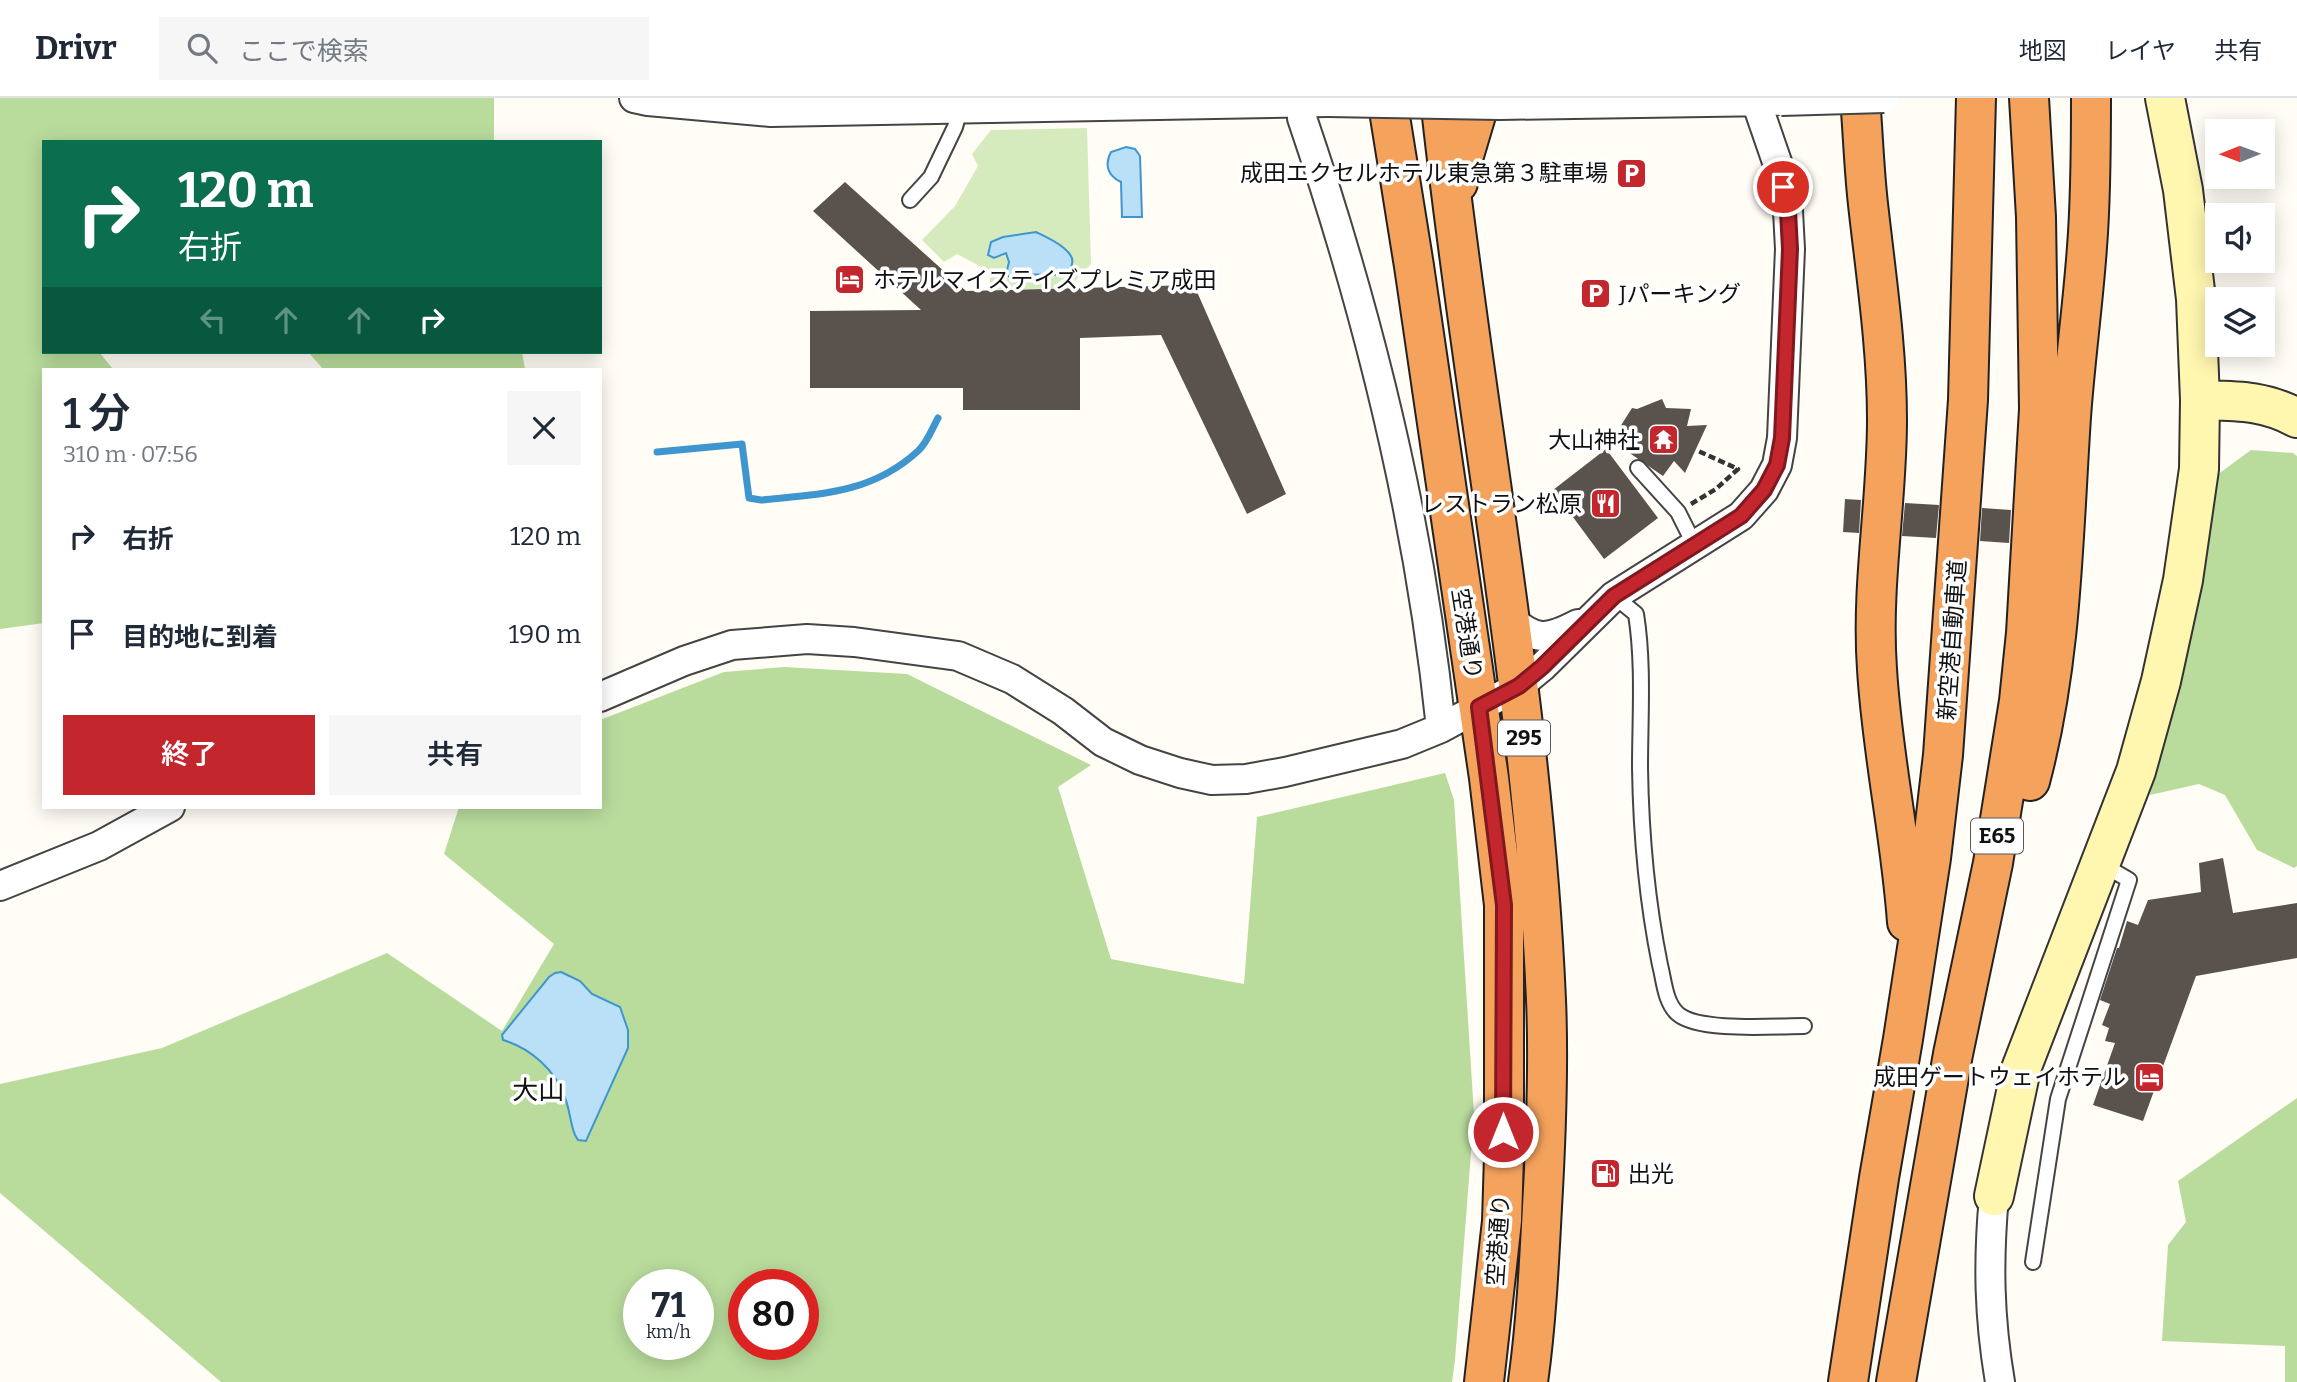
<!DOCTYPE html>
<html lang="ja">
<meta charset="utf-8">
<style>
body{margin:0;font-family:Bitter,"Noto Sans JP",serif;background:#f6f6f7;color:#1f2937;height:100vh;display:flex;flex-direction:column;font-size:26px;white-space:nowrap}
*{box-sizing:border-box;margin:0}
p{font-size:23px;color:#747a83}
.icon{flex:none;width:38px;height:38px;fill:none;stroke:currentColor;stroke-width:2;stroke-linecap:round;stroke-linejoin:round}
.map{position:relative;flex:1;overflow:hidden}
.side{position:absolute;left:42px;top:270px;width:560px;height:441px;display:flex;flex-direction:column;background:#fff;border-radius:0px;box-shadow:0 4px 18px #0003}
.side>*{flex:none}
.top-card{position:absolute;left:42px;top:42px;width:560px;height:214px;border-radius:0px;box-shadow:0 4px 18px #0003;background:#0b6e4f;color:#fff;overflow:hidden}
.needle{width:46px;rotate:269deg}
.buttons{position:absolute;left:2205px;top:21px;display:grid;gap:14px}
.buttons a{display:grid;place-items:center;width:70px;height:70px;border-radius:0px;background:#fff;box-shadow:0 4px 18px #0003;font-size:35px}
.speed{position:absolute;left:623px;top:1171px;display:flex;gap:14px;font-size:35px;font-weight:700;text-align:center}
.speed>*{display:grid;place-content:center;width:91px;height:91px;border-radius:50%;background:#fff;box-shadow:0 4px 18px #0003;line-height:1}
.speed small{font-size:18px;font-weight:400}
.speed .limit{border:10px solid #d22;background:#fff;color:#111}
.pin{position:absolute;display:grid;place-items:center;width:60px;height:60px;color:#fff;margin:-30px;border:4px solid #fff;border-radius:50%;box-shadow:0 2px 7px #0007}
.me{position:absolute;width:77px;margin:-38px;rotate:0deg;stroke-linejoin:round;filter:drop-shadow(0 0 5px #0008)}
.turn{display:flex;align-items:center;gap:24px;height:147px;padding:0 21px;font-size:32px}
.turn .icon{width:91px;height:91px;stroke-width:2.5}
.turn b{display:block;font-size:49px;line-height:60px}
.lanes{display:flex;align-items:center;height:66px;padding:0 21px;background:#0003;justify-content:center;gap:35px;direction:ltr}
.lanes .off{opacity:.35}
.round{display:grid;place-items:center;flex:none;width:74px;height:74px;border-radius:0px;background:#f6f6f7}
.summary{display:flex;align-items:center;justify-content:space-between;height:119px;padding:0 21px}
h1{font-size:42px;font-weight:600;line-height:52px}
.cta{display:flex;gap:14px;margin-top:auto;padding:14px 21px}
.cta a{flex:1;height:80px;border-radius:0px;background:#c4262e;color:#fff;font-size:28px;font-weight:600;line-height:80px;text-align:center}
.cta a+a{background:#f6f6f7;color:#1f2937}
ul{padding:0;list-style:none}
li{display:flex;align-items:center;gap:21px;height:98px;padding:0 21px}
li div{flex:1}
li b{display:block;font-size:26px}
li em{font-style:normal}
header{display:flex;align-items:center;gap:42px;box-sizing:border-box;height:98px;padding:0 35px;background:#fff;border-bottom:2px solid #e0e1e3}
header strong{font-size:33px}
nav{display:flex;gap:38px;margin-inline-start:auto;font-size:24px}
.search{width:490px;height:63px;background:#f6f6f7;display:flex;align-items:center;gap:18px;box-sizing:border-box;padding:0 24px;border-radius:0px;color:#747a83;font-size:26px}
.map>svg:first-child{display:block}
</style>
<header>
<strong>Drivr</strong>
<div class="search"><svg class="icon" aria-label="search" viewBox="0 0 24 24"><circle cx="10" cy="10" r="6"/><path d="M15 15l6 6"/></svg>ここで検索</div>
<nav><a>地図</a><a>レイヤ</a><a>共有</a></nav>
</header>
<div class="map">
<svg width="2297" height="1284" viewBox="0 0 2297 1284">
<rect width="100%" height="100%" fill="#fffdf5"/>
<!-- green -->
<path fill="#d5ebbd" d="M 1087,30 L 1091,166 L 1068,190 L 991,192 L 989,173 L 957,156 L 944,164 L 922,142 L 955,108 L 978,68 L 972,56 L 991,32 Z"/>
<!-- forest -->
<path fill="#b9dc9c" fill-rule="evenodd" d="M 0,0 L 494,0 L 494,44 L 44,44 L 44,254 L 99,254 L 113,271 L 44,271 L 44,525 L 0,531 Z
M 308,254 L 522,254 L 525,271 L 323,271 Z
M 2251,352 L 2293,355 L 2297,358 L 2297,768 L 2294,770 L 2257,752 L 2225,697 L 2199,686 L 2150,697 L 2217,377 Z
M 784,569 L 907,576 L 1091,667 L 1058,689 L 1111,861 L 1244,886 L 1257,719 L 1445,675 L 1454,702 L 1474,1016 L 1455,1262 L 1452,1284 L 221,1284 L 0,1095 L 0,986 L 162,950 L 387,855 L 502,933 L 554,846 L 444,756 L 459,709 L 600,709 L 600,622 L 724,574 ZM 639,1186 L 698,1186 L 698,1246 L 639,1246 ZM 744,1186 L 803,1186 L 803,1246 L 744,1246 Z
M 2297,1000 L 2297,1284 L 2285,1284 L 2285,1248 L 2162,1243 L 2168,1147 L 2186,1124 L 2178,1083 Z"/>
<!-- water -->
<path fill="#b9e0f7" stroke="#3f96cf" stroke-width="2" d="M 1126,49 L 1135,51 L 1140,58 L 1142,119 L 1122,119 L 1121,84 C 1108,78 1104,67 1111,54 Z
M 1036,134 C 1046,139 1082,154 1070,170 C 1069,171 1064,175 1062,176 C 1045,180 1028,171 1014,183 L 1006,176 L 1009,164 L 1006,155 L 994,160 L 988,157 L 991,144 L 1003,139 Z
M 561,874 L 580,883 L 592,896 L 620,909 L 628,932 L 628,950 L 586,1043 L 578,1042 L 575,1037 C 570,1025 570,1012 565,1000 C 556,972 530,950 503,942 L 502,937 L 549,879 L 555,875 Z"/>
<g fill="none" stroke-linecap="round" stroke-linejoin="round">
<!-- stream -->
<path stroke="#3f96cf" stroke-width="7" d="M 657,354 L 742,346 L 749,400 L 761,402 C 820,396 871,396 918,353 C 927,345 932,331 938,320"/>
</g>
<!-- building -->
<path fill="#5a524d" d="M 845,84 L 966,193 L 1194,187 L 1286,396 L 1247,416 L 1161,237 L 1080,240 L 1080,312 L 963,312 L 963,290 L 810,290 L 810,213 L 921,212 L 813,113 Z
M 1662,301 L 1666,310 L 1691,311 L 1687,328 L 1707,327 L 1685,375 L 1674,363 L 1663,378 L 1615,345 L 1629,334 L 1620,329 L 1632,310 L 1637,311 Z
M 1606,351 L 1658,420 L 1604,461 L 1553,392 Z
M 1845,401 L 1861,402 L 1859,435 L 1843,434 Z
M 1905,405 L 1939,407 L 1936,440 L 1902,438 Z
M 1982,410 L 2011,412 L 2009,445 L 1980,443 Z
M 2223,760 L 2233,815 L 2297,805 L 2297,860 L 2196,878 L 2143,1023 L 2093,1007 L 2115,945 L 2105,943 L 2109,930 L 2102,927 L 2110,906 L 2100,902 L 2117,850 L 2119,850 L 2127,823 L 2138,827 L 2148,802 L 2201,794 L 2199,765 Z"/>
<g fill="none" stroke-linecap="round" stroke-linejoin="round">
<defs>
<path id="lane" d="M 910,102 L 931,79 L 955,29 L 960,11
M 1638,370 L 1678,414 L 1694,446
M 1614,498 L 1636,516 C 1644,566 1640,619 1640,670 C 1641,735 1647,803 1660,867 C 1664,882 1665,905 1678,916 C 1699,934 1774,928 1804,928
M 2033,1164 L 2058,1001 L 2129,782 L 2100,765"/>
<path id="street" d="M 634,0 L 648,3 L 771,14 L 1328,4
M 1305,0 L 1302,20 C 1369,217 1420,423 1441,630
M 1500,7 L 1773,3
M 1509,520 C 1536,544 1547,542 1578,526
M 600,599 L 684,563 L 732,547 L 807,541 L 854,544 L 958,558 L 1012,581 L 1063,613 L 1103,644 L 1140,662 L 1180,675 L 1212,682 L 1246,681 L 1285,674 L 1402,646 L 1441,630 L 1519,588 L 1542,569 L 1614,498 L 1741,418 L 1764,392 L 1777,367 L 1782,340 L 1790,151 L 1788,113 L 1777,64 L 1756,3
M 0,788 L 99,748 L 170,709
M 1994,1098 C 1988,1164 1989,1219 2000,1284"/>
<path id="secondary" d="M 2200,302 C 2236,303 2264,302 2297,320
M 1994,1098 L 2021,971 L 2136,673 L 2161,583 L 2183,482 L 2199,371 L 2200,302 L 2196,201 L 2183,92 L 2165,0"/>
<path id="highway" d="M 1387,0 L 1414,168 L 1489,680 L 1504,807 L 1504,1058 L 1502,1123 L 1484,1284
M 1440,0 C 1472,301 1533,599 1546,902 C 1549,971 1546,1040 1542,1109 C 1539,1167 1536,1227 1528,1284
M 1860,0 C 1863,35 1864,71 1868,106 C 1876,178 1887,250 1887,322 C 1887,405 1871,488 1877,571 C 1882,656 1901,739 1907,824
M 1458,85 L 1459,74 L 1481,0
M 2030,683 C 2062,564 2063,441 2071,319 C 2075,262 2083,206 2087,149 C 2091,99 2091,50 2091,0
M 1848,1284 L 1879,1080 L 1903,941 L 1931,760 L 1943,657 L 1968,302 L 1976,0
M 1896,1284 L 1953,956 L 1993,765 L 2019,603 L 2026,535 L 2039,311 L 2036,119 L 2029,0"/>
</defs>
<!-- lane casing -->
<use href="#lane" stroke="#444" stroke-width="18"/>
<!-- street casing -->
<use href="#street" stroke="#444" stroke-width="32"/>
<!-- secondary casing -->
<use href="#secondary" stroke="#333" stroke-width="42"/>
<!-- highway casing -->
<use href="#highway" stroke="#222" stroke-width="42"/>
<!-- path -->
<path stroke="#333" stroke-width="4.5" stroke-dasharray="7 3.5" stroke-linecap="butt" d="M 1691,406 L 1716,391 L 1738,371 L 1696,352"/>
<!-- lane -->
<use href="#lane" stroke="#fff" stroke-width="14"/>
<!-- street -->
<use href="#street" stroke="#fff" stroke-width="28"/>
<!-- secondary -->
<use href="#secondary" stroke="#fff6b0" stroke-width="38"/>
<!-- highway -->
<use href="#highway" stroke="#f5a25d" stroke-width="38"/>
<defs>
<path id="street-bridge" d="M 1781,3 L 1884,0
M 1328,4 L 1500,7"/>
</defs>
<!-- street-bridge casing -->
<use href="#street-bridge" stroke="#444" stroke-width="32" stroke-linecap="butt"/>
<!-- street-bridge -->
<use href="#street-bridge" stroke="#fff" stroke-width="28"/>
</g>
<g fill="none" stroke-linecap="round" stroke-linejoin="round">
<defs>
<path id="route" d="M 1503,1034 L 1504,807 L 1479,609 L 1519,588 L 1542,569 L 1614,498 L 1741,418 L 1764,392 L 1777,367 L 1782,340 L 1790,151 L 1788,113 L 1783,89"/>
</defs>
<!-- route casing -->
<use href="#route" stroke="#7f191e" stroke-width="18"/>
<!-- route -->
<use href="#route" stroke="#c4262e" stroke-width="12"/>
</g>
<!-- icons -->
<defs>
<symbol id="parking-square" viewBox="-11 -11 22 22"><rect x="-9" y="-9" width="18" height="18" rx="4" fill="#c4262e" stroke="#fff"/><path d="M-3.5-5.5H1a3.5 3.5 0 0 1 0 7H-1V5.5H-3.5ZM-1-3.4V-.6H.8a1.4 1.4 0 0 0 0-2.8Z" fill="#fff"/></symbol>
<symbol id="hotel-square" viewBox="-11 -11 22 22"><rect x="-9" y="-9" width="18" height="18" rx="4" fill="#c4262e" stroke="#fff"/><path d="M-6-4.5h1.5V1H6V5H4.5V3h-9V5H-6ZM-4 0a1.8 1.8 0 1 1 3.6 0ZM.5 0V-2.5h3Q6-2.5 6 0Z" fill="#fff"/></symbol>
<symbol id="temple-square" viewBox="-11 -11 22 22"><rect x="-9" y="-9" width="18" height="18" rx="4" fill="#c4262e" stroke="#fff"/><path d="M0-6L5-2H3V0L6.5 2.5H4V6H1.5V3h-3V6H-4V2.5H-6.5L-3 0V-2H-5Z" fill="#fff"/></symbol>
<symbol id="restaurant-square" viewBox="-11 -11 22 22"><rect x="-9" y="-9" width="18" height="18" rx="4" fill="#c4262e" stroke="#fff"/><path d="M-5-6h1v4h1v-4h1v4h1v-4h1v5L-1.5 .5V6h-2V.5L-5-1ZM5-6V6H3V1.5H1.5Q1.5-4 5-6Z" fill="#fff"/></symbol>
<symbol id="fuel-square" viewBox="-11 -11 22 22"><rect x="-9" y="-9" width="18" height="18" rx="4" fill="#c4262e" stroke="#fff"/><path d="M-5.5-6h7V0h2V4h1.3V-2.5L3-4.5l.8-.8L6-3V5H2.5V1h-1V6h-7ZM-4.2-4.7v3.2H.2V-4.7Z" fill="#fff"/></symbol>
</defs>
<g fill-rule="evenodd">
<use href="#parking-square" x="1614" y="58" width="35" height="35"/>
<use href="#hotel-square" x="832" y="164" width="35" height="35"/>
<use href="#parking-square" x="1578" y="178" width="35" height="35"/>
<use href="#temple-square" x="1646" y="324" width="35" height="35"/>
<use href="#restaurant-square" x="1588" y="388" width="35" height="35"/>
<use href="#hotel-square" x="2132" y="962" width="35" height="35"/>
<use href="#fuel-square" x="1588" y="1058" width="35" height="35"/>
</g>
<g text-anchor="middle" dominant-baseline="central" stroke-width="7" stroke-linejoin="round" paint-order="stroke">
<!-- shield labels -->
<g fill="#fff" stroke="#585858" stroke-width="2">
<rect x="1498" y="622.5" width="52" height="35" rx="5"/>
<rect x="1971" y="720.5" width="52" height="35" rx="5"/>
</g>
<g font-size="21" font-weight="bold" fill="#111">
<text x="1524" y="640">295</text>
<text x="1997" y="738">E65</text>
</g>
<!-- poi labels -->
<g font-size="23" fill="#111" stroke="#fff" text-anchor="end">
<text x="1608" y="75">成田エクセルホテル東急第３駐車場</text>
<text x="873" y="182" text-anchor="start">ホテルマイステイズプレミア成田</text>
<text x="1619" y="196" text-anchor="start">Jパーキング</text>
<text x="1640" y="342">大山神社</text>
<text x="1582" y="406">レストラン松原</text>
<text x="2126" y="979">成田ゲートウェイホテル</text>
<text x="1628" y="1076" text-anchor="start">出光</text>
</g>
<!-- street labels -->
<g font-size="23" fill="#111" stroke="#fff">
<text transform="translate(1467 536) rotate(81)">空港通り</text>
<text transform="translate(1952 542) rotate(-86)">新空港自動車道</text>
<text transform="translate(1498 1142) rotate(-86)">空港通り</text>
</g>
<!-- quarter labels -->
<g font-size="26" fill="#111" stroke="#fff">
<text x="538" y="992">大山</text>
</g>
</g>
</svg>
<div class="buttons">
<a><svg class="needle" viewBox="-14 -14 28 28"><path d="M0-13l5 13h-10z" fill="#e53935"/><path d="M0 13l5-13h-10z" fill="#747a83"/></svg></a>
<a><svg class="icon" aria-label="sound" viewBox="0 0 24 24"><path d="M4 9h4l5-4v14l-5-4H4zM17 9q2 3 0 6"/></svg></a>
<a><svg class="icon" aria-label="layers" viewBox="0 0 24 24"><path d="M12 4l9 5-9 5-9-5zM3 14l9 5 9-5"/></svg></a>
</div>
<div class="speed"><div>71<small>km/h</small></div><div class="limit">80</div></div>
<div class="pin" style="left:1783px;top:89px;background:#d93025"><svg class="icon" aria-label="arrive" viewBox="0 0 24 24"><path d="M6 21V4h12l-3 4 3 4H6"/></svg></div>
<svg class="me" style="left:1503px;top:1034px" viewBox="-20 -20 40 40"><circle r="17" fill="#c4262e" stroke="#fff" stroke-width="3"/><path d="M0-11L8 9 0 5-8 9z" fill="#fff"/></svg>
<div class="top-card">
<div class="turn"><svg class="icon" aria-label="right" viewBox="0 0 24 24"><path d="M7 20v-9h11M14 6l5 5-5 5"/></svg><div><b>120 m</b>右折</div></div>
<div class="lanes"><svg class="icon off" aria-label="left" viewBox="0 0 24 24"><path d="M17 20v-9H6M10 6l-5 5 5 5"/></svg><svg class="icon off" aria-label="ahead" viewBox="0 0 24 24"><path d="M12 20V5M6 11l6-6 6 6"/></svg><svg class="icon off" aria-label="ahead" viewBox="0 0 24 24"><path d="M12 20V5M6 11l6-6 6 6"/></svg><svg class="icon" aria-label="right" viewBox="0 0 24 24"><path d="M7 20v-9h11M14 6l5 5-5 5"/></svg></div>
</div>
<section class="side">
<div class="summary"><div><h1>1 分</h1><p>310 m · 07:56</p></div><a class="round"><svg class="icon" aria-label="close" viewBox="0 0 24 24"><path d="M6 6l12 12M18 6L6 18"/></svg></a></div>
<ul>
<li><svg class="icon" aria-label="right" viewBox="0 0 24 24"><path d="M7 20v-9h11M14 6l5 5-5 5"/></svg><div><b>右折</b></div><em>120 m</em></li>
<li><svg class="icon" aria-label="arrive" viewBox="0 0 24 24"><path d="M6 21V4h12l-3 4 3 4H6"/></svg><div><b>目的地に到着</b></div><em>190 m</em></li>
</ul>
<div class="cta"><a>終了</a><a>共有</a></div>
</section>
</div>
